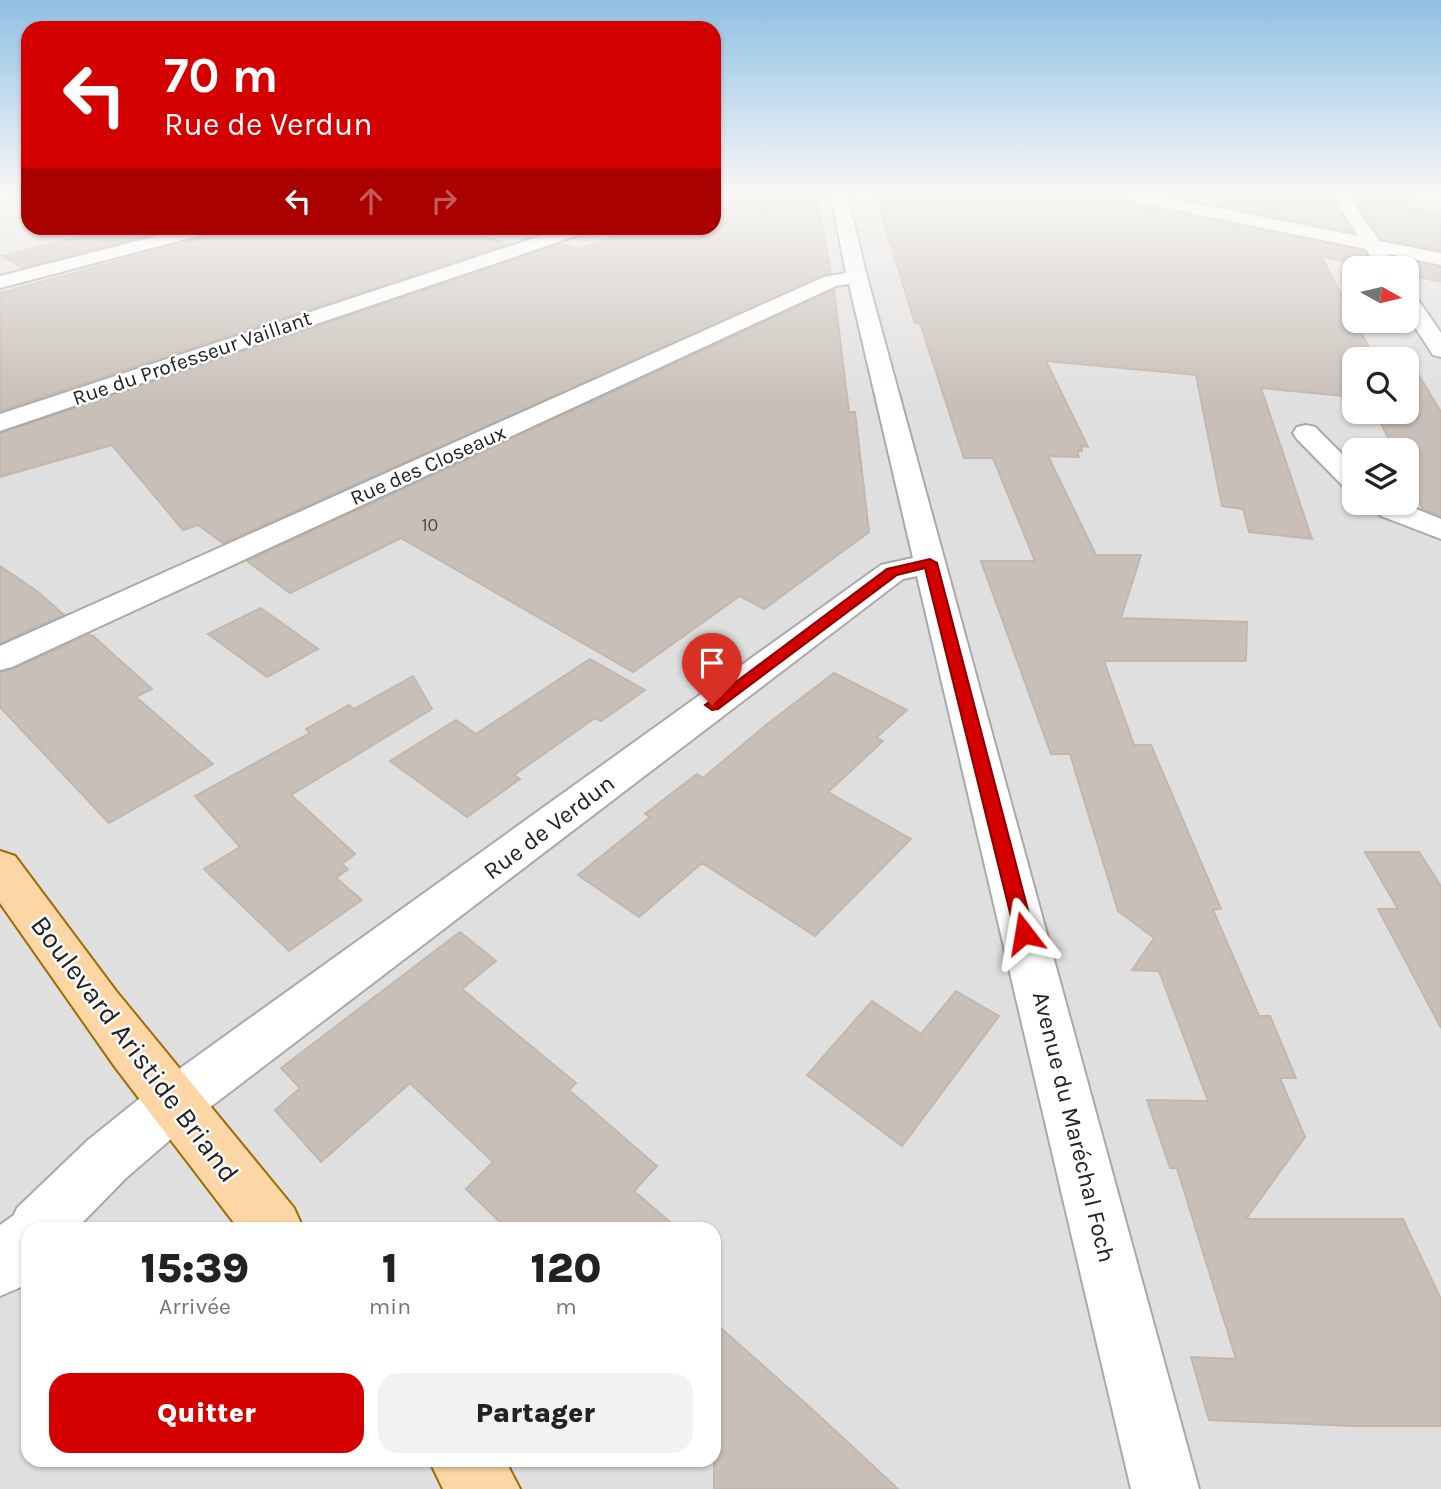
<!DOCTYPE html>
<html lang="fr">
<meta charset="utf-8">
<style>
body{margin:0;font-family:Karla,sans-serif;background:#f2f2f2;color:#222;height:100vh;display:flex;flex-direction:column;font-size:26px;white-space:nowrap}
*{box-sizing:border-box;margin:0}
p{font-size:23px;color:#767676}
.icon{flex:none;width:38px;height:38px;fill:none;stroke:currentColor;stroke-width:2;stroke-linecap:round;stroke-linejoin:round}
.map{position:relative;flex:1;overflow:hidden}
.panel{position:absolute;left:21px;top:1222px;width:700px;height:245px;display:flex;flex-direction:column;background:#fff;border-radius:21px;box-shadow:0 2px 5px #0004}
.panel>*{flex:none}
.guide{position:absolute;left:21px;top:21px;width:700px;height:214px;border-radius:21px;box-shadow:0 2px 5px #0004;background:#d40000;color:#fff;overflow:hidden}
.needle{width:46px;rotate:98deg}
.controls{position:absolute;left:1342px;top:256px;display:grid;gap:14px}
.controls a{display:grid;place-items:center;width:77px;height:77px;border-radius:14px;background:#fff;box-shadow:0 2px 5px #0004;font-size:35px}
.pin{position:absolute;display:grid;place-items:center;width:60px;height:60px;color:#fff;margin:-72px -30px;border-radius:50% 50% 50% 0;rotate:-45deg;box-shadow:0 0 7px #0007}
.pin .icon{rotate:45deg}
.me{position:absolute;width:77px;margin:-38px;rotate:346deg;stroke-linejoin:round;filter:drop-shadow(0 0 5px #0008)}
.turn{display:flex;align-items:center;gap:24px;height:147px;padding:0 28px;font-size:32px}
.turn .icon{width:91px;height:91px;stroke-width:2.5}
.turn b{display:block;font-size:49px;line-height:60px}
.lanes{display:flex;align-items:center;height:66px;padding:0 28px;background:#0003;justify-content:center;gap:35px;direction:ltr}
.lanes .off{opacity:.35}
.eta{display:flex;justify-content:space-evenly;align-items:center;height:119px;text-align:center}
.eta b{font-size:42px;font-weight:800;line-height:49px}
.button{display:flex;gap:14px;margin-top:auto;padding:14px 28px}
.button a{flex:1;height:80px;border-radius:21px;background:#d40000;color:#fff;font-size:28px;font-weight:800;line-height:80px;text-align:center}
.button a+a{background:#f2f2f2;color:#222}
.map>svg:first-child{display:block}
</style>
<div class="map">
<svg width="1441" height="1489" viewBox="0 0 1441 1489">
<rect width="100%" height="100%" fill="#f2efe9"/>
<!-- residential -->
<path fill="#e0dfdf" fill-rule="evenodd" d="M 0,195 L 28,195 L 28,228 L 714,228 L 714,195 L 1441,195 L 1441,1489 L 0,1489 ZM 1354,268 L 1407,268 L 1407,320 L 1354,320 ZM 1354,359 L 1407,359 L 1407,411 L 1354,411 ZM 1354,450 L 1407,450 L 1407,502 L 1354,502 ZM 28,1228 L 714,1228 L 714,1460 L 28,1460 Z"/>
<!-- building -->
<path fill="#c7bfb8" stroke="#c4b6ab" stroke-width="2" d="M 732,195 L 817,195 L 831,273 L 223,543 L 198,525 L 183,530 L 112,445 L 0,477 L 0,433 L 561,244 L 579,249 L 640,228 L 714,228 L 714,201 Z
M 875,195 L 1116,195 L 1126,203 L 1364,251 L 1374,265 L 1388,265 L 1394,258 L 1441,267 L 1441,282 L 1407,275 L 1407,268 L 1374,268 L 1321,256 L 1375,359 L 1354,359 L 1354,397 L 1261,388 L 1312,539 L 1249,532 L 1243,509 L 1222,506 L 1196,375 L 1046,361 L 1088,447 L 1081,446 L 1082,451 L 1077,451 L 1079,457 L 1048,456 L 1096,555 L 1141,555 L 1121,618 L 1247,622 L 1246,661 L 1104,661 L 1134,745 L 1151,745 L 1221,909 L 1213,910 L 1259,1016 L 1270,1016 L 1296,1078 L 1280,1078 L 1305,1137 L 1246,1219 L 1403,1219 L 1441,1299 L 1441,1426 L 1353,1426 L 1209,1420 L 1191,1357 L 1236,1359 L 1177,1168 L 1170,1168 L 1147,1100 L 1208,1101 L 1159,971 L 1132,970 L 1154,938 L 1118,911 L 1070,754 L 1051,754 L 981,561 L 1035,561 L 993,458 L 964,458 L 920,323 L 915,323 Z
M 1166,195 L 1329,195 L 1353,232 Z
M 1351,195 L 1418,195 L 1404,206 L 1441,213 L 1441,250 L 1381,239 Z
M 115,228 L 179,228 L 23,268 L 2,256 Z
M 219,228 L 473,228 L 474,233 L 508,244 L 0,411 L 0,293 L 214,235 Z
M 834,290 L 849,412 L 855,412 L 869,532 L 764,609 L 740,596 L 633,672 L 401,538 L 290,593 L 247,561 Z
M 1407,373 L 1418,374 L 1441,412 L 1441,516 L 1423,509 L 1407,477 L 1407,450 L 1394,450 L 1375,411 L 1407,411 Z
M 0,566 L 37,591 L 64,615 L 0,643 Z
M 261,608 L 318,649 L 267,677 L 208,634 Z
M 88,635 L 93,636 L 152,689 L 136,697 L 213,764 L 109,823 L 0,707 L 0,672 L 13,669 Z
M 590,659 L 645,690 L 601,721 L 595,718 L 514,775 L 520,779 L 467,817 L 390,761 L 456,720 L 476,734 Z
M 834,673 L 907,710 L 876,738 L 883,741 L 828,792 L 911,839 L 815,936 L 702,863 L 639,917 L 578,875 L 650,817 L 645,814 L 697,774 L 703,778 L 766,725 Z
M 413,676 L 432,709 L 291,795 L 355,854 L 342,864 L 348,869 L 336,878 L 362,900 L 289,951 L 204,869 L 240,847 L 195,796 L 310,733 L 306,729 L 349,705 L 354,709 Z
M 1365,852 L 1419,852 L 1441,886 L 1441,1028 L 1378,909 L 1398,909 Z
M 460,932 L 496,961 L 462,989 L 576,1083 L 569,1090 L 657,1166 L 634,1191 L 677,1228 L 506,1228 L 466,1189 L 493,1162 L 410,1083 L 321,1162 L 275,1110 L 300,1088 L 281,1068 Z
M 956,991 L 999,1016 L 902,1146 L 807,1075 L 872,1001 L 921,1034 Z
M 714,1322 L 813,1410 L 898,1489 L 714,1489 Z"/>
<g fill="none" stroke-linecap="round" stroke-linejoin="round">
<defs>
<path id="minor" d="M 0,195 L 11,195 L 0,201 Z
M 831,195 L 847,195 L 867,277 L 1199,1489 L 1131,1489 L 917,576 L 903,579 L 192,1121 L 126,1178 L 77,1228 L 28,1228 L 28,1280 L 21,1287 L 0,1296 L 0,1225 L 14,1215 L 17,1208 L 88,1140 L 154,1087 L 881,565 L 913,558 L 849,284 L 836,286 L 12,667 L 0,670 L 0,646 L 824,277 L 846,273 Z
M 1119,195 L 1152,195 L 1358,236 L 1332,195 L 1348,195 L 1379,241 L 1441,253 L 1441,265 L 1388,254 L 1391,258 L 1388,262 L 1374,262 L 1366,249 L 1127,200 Z
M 188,228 L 216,228 L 213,232 L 0,288 L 0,276 Z
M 565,228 L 591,228 L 588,232 L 0,431 L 0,414 Z
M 1407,292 L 1414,294 L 1441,333 L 1441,357 L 1433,355 L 1407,315 Z
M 1306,425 L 1315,427 L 1354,466 L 1354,489 L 1344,487 L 1297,439 L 1293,433 L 1297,427 Z
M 1367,502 L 1399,502 L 1441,519 L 1441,539 L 1381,516 Z"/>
<path id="major" d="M 0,851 L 15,856 L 116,991 L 294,1208 L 303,1228 L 238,1228 L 115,1067 L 0,903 Z
M 429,1460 L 505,1460 L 520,1489 L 443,1489 Z"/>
</defs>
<!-- minor casing -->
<use href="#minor" stroke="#a9a9a9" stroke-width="4"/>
<!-- major casing -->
<use href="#major" stroke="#a06b00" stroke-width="4"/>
<!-- minor -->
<use href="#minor" fill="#fff" fill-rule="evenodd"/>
<!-- major -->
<use href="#major" fill="#fcd6a4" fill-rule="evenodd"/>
</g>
<!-- sky -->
<linearGradient id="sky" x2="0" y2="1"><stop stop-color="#8fc0e4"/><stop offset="0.48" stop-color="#f9f8f5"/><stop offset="1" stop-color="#f9f8f5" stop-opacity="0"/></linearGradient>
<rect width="1441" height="404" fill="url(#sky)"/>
<!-- route -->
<path fill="#d40000" stroke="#8a0000" stroke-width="2" d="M 930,559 L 937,563 L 1034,933 L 1031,939 L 1024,941 L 1018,939 L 1015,933 L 925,568 L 897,575 L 718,709 L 712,710 L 705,705 L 887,569 Z"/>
<g text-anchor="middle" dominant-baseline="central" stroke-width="5" stroke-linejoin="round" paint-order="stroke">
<!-- far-number labels -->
<g font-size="18" fill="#4b4948">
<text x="430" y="525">10</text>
</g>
<!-- far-street labels -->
<g font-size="21" fill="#222" stroke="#fff">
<text transform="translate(192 358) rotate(-19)">Rue du Professeur Vaillant</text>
<text transform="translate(428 465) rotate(-24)">Rue des Closeaux</text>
</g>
<!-- street labels -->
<g font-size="24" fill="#222" stroke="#fff">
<text transform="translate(549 827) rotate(-37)">Rue de Verdun</text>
<text transform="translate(1074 1127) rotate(76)">Avenue du Maréchal Foch</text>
</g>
<!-- near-street labels -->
<g font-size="28" fill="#222" stroke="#fff">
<text transform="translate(135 1049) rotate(53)">Boulevard Aristide Briand</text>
</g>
</g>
</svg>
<div class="controls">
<a><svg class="needle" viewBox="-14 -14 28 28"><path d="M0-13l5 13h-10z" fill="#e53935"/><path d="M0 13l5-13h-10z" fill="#767676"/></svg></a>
<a><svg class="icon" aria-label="search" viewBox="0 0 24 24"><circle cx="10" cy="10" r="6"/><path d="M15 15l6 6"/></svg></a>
<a><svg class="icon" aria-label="layers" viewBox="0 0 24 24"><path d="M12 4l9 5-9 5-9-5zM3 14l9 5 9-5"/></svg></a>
</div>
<div class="pin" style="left:712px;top:705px;background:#d93025"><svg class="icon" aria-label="arrive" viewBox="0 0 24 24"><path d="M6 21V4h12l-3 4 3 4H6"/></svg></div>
<svg class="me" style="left:1024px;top:933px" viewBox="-20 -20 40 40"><path d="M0-17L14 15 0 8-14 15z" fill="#d40000" stroke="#fff" stroke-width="4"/></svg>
<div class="guide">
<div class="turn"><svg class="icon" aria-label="left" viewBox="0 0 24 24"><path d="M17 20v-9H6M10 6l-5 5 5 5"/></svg><div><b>70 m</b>Rue de Verdun</div></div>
<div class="lanes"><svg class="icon" aria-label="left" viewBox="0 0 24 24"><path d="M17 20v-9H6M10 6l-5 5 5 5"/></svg><svg class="icon off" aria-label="ahead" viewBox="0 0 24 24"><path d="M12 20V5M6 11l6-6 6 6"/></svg><svg class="icon off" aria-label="right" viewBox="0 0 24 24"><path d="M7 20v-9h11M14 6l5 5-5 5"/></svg></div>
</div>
<section class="panel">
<div class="eta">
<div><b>15:39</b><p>Arrivée</p></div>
<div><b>1</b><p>min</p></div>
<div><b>120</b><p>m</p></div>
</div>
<div class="button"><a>Quitter</a><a>Partager</a></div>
</section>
</div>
